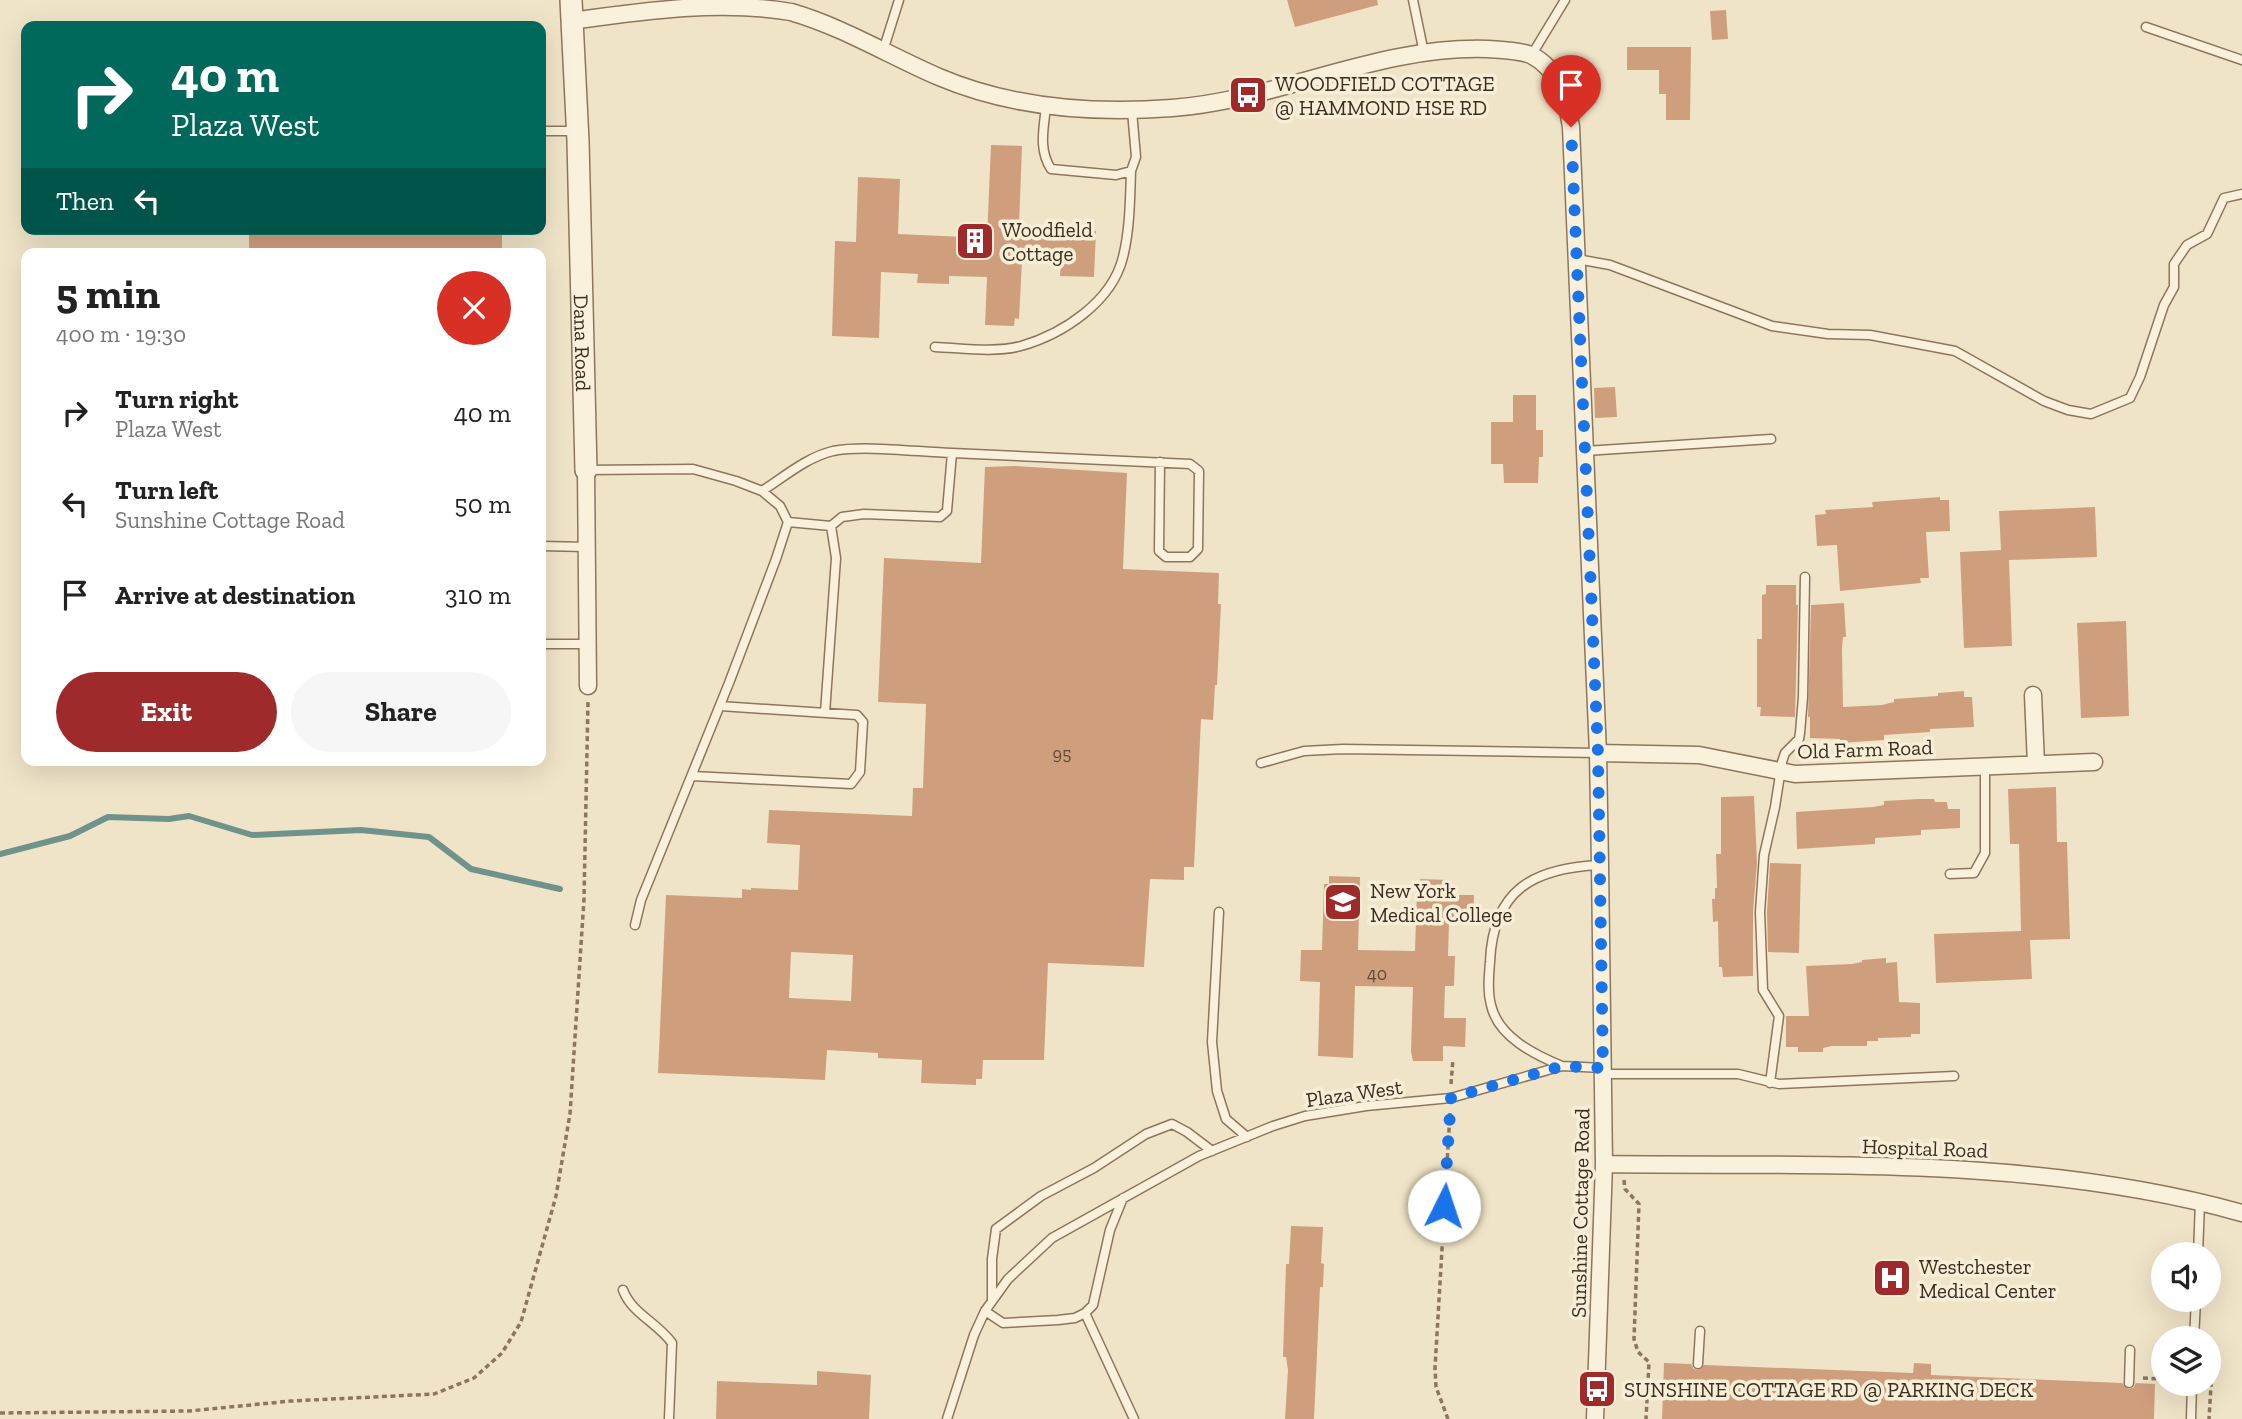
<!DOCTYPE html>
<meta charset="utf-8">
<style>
body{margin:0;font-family:"Zilla Slab",serif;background:#f6f6f6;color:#222;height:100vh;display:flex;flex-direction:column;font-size:26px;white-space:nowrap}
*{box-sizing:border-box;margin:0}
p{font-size:23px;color:#767676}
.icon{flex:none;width:38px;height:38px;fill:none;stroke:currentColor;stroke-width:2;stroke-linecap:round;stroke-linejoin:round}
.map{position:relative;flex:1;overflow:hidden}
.panel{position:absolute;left:21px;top:248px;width:525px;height:518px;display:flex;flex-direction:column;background:#fff;border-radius:14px;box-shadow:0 7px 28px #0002}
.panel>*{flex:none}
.top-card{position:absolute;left:21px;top:21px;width:525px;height:214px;border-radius:14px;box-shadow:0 7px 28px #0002;background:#00695c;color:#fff;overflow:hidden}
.controls{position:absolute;left:2151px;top:1242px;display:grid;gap:14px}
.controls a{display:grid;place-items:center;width:70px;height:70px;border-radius:50%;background:#fff;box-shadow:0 7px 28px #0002;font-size:35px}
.pin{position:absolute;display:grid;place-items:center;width:60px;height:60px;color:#fff;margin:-72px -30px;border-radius:50% 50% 50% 0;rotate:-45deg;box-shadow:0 0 7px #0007}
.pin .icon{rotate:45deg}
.me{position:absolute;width:77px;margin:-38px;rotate:4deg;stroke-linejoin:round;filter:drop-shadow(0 0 5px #0008)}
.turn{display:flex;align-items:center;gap:24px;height:147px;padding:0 35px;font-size:32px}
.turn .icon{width:91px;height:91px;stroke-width:2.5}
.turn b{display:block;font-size:49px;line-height:60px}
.then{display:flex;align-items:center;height:66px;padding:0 35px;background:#0003;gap:14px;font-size:26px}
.round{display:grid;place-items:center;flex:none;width:74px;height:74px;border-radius:37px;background:#f6f6f6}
.head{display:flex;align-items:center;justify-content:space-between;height:119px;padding:0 35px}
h1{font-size:42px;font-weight:700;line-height:52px}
.action{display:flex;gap:14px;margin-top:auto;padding:14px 35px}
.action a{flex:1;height:80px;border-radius:42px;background:#9e2a2b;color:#fff;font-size:28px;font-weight:700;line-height:80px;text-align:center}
.action a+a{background:#f6f6f6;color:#222}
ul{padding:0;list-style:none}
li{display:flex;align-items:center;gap:21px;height:91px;padding:0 35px}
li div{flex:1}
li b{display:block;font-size:26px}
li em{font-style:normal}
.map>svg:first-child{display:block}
</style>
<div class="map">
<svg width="2242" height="1419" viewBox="0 0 2242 1419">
<rect width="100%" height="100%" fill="#f0e4c8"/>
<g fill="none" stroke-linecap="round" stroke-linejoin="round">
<!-- stream -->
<path stroke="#6f938a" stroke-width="6" d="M 0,854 L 70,836 L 108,817 L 169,819 L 189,816 L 252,835 L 361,830 L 429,837 L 471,869 L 560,889"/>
</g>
<!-- building -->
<path fill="#cf9f7d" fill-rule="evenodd" d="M 1287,0 L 1377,0 L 1378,5 L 1295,27 Z
M 1726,10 L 1728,39 L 1712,40 L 1710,11 Z
M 1627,47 L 1691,47 L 1690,120 L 1666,120 L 1666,94 L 1659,94 L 1659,70 L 1627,70 Z
M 991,145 L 1022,146 L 1019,226 L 1096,231 L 1094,277 L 1060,276 L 1061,263 L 1022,261 L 1019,319 L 1015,318 L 1014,326 L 985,325 L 987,277 L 949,276 L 949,284 L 917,283 L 918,274 L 881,272 L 879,338 L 832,336 L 835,241 L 856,242 L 858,177 L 900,179 L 898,234 L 987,238 Z
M 249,229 L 502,229 L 502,254 L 249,254 Z
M 1615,387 L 1617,417 L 1595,418 L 1594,388 Z
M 1513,395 L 1536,395 L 1536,430 L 1543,430 L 1543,457 L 1539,457 L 1538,483 L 1504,483 L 1503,464 L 1491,464 L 1491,422 L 1513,422 Z
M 1014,466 L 1127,473 L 1123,569 L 1219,573 L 1218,604 L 1221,604 L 1217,685 L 1215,685 L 1213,720 L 1201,719 L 1194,867 L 1184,867 L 1184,880 L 1150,879 L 1144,967 L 1048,963 L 1044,1060 L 983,1060 L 982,1079 L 976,1079 L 976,1085 L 921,1083 L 922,1060 L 878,1058 L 878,1053 L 827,1050 L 825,1080 L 658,1073 L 666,895 L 742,898 L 742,889 L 751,890 L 751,888 L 798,890 L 800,845 L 767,843 L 769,810 L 912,816 L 913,788 L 923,788 L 926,704 L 878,702 L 884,558 L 981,563 L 985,467 ZM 791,952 L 853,955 L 851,1001 L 789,998 Z
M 1940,497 L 1940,500 L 1949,500 L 1950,531 L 1926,532 L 1929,578 L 1920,578 L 1921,583 L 1840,591 L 1837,545 L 1817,546 L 1815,515 L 1826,514 L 1825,510 L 1873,507 L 1872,502 Z
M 2095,507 L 2097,557 L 2009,560 L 2012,646 L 1964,648 L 1960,552 L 2001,550 L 1999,511 Z
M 1766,585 L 1796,585 L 1796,605 L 1798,605 L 1795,717 L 1760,716 L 1761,707 L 1757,707 L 1757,639 L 1762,639 L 1762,595 L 1766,594 Z
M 1844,603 L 1846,637 L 1843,637 L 1842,649 L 1843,707 L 1882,705 L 1894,702 L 1894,699 L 1938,696 L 1938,693 L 1964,691 L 1964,697 L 1972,697 L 1974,727 L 1930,729 L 1930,732 L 1884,735 L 1884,740 L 1840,743 L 1840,739 L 1810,738 L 1810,717 L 1808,717 L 1811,605 Z
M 2126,621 L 2129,716 L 2081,718 L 2077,623 Z
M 2056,787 L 2057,842 L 2067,842 L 2070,939 L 2030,940 L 2032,979 L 1936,983 L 1934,934 L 2021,931 L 2019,844 L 2010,844 L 2008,789 Z
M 1754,796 L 1757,863 L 1753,912 L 1753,976 L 1723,977 L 1722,967 L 1719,967 L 1718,921 L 1713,922 L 1712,899 L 1715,899 L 1715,888 L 1717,888 L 1716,854 L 1721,854 L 1721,797 Z
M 1918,799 L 1934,799 L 1935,802 L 1947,802 L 1948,809 L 1960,809 L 1960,828 L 1921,830 L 1921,835 L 1875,838 L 1875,844 L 1797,849 L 1796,812 L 1873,807 L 1884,805 L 1884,801 Z
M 1770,863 L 1801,864 L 1799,953 L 1768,952 L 1767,912 Z
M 1329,876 L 1360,877 L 1358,950 L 1415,951 L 1417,888 L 1420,888 L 1420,879 L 1451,880 L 1450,895 L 1474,895 L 1473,923 L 1449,923 L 1448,956 L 1455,956 L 1454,986 L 1445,986 L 1444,1018 L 1466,1018 L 1465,1047 L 1443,1046 L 1443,1061 L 1413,1061 L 1411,1052 L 1413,987 L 1355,986 L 1353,1058 L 1318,1056 L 1320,982 L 1300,981 L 1301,950 L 1322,950 L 1324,884 L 1329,884 Z
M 1886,958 L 1886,963 L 1897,962 L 1899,1002 L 1920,1003 L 1920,1034 L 1911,1034 L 1911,1037 L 1878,1038 L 1878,1041 L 1867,1041 L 1867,1046 L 1832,1046 L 1823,1048 L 1823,1052 L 1798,1052 L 1798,1047 L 1786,1047 L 1786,1016 L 1809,1016 L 1806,966 L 1852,964 L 1862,962 L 1862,960 Z
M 1291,1226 L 1323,1227 L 1321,1263 L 1324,1264 L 1323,1287 L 1320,1287 L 1314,1419 L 1285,1419 L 1288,1370 L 1286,1357 L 1283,1357 L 1286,1264 L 1289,1264 Z
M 1664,1363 L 1691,1364 L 1694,1369 L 1698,1370 L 1704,1365 L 1913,1373 L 1914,1363 L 1931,1364 L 1931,1375 L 2122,1383 L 2128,1389 L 2133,1388 L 2136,1383 L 2155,1384 L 2154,1419 L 1662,1419 Z
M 817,1371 L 871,1375 L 869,1419 L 716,1419 L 717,1381 L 817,1385 Z"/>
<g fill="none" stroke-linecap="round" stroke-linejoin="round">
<defs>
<path id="service" d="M 1413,0 L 1424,53
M 2146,27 L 2242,60
M 883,51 L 899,0
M 1531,56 L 1565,0
M 1046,106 C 1044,128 1038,149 1051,169 L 1116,175 L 1131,171 L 1136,157 L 1132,111
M 541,131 L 575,131
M 1577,259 L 1610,265 L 1772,326 L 1828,334 L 1870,335 L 1955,351 L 2044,401 L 2068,410 L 2091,414 L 2130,398 L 2140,377 L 2164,305 L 2174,287 L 2174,264 L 2187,245 L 2207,234 L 2224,198 L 2242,194
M 935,347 C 961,348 996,353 1021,346 C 1063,334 1112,302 1123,257 C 1130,229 1130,199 1131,171
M 1585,451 L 1771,439
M 586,470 L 693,469 L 736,481 L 762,491 L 780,506 L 788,522 L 776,559 L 729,683 L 641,900 L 635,925
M 762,491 C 784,477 807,457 833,451 C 864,445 918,452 952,453
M 788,522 L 831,526 L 836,558 L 825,713
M 831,526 L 842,517 L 864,514 L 940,517 L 947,511 L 952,453 L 1190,464 L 1199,471 L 1198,549 L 1190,557 L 1166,557 L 1159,551 L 1160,462
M 541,546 L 587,547
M 541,644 L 587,644
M 1261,763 L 1304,751 L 1343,749 L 1598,753
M 692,776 L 851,784 L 860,772 L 863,722 L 857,715 L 720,706
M 1950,874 L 1974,873 L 1985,853 L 1985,766
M 1219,912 L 1212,1042 L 1217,1091 L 1226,1119 L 1247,1137
M 1562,1066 C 1535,1055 1498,1037 1491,1005 C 1487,991 1489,976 1490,962 C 1493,890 1533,868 1600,865
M 1602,1074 L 1738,1074 L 1779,1084 L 1954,1076
M 1770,1083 L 1779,1016 L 1763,990 L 1760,912 L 1764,855 L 1775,807 L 1782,762 L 1785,753 L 1799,739 L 1800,733 L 1803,697 L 1805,577
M 2198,1255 L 2200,1201
M 623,1290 C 632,1314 657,1322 672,1343 L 669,1419
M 992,1301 L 992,1259 L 996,1229 L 1041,1196 L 1094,1168 L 1146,1134 L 1172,1124 L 1187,1132 L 1212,1151
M 985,1311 L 1003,1323 L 1058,1320 L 1075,1318 L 1085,1313 L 1093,1305 L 1110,1230 L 1123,1198
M 1085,1313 L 1134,1419
M 2194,1339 L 2196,1300
M 1698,1364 L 1700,1331
M 2129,1383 L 2130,1350
M 947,1419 L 974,1335 L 985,1311 L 1008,1279 L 1052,1238 L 1199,1156 L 1273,1126 L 1305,1116 L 1366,1106 L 1451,1098 L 1562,1066 L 1603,1068
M 2191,1419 L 2192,1384"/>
<path id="minor" d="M 572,21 C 644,11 720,0 791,12 C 843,27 890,56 939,77 C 1012,108 1093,114 1172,108 C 1279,100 1379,45 1488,49 C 1501,50 1518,50 1531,55 C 1559,69 1567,100 1571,127 L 1598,753 L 1600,865 L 1604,1164 L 1595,1419
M 586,470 L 588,686
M 2033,695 L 2036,764
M 1598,753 L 1699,755 L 1795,774 L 2094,762
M 1604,1164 C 1817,1167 2034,1155 2242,1213"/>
<g id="tertiary">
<path id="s1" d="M 571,0 L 578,141 L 586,470"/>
</g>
</defs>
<!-- service casing -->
<use href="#service" stroke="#8d765c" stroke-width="11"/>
<!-- minor casing -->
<use href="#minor" stroke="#8d765c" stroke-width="19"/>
<!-- tertiary casing -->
<use href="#tertiary" stroke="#8d765c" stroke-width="24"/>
<!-- path -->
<path stroke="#8d765c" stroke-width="3.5" stroke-dasharray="5 3.5" stroke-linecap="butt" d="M 1451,1084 L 1453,1059
M 1624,1180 L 1625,1189 L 1639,1204 L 1634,1339 L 1638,1352 L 1649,1362 L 1646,1419
M 2143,1378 L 2163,1379
M 2208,1384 L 2211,1385 L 2209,1419
M 0,1413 L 189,1411 L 291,1401 L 434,1394 L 474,1378 L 502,1353 L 521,1322 L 556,1196 L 570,1114 L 584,899 L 588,702
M 1448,1419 L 1436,1387 L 1435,1368 L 1450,1113"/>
<!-- service -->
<use href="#service" stroke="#faf1dc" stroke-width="8"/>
<!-- minor -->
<use href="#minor" stroke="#faf1dc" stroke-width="16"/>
<!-- tertiary -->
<use href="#tertiary" stroke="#faf1dc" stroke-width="21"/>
</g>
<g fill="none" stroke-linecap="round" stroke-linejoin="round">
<!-- route -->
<path stroke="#1a73e8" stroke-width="12" stroke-dasharray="0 21.6" d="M 1444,1206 L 1451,1098 L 1562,1066 L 1603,1068 L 1598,753 L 1571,127"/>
</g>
<!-- icons -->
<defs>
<symbol id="bus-square" viewBox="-11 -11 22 22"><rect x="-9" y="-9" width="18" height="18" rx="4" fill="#9e2a2b" stroke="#f7eed8"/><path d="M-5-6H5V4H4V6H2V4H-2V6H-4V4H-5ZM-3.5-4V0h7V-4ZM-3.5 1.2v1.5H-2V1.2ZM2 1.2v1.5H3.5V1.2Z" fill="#fff"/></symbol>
<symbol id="building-square" viewBox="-11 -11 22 22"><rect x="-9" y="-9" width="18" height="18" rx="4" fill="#9e2a2b" stroke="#f7eed8"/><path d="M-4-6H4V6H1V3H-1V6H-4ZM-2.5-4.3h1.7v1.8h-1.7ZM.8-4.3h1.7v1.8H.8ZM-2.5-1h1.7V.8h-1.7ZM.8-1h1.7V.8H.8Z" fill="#fff"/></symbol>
<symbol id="university-square" viewBox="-11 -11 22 22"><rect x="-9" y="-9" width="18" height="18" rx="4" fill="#9e2a2b" stroke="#f7eed8"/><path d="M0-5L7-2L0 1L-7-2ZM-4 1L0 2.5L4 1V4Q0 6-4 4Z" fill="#fff"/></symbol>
<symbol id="hospital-square" viewBox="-11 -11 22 22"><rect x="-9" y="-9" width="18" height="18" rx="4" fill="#9e2a2b" stroke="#f7eed8"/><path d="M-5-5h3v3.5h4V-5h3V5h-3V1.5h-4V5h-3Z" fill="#fff"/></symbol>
</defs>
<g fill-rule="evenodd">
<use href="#bus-square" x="1226" y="73" width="44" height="44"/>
<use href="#building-square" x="953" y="219" width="44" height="44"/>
<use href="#university-square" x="1321" y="880" width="44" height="44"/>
<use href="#hospital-square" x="1870" y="1256" width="44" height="44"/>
<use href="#bus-square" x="1575" y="1367" width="44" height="44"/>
</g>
<g text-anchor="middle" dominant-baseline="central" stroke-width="7" stroke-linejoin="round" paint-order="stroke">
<!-- number labels -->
<g font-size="18" fill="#624a37">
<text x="1062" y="754">95</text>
<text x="1377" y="974">40</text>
</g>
<!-- poi labels -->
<g font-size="21" fill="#3d2e20" stroke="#f7eed8" text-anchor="start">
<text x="1275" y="83">WOODFIELD COTTAGE<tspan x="1275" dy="24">@ HAMMOND HSE RD</tspan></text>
<text x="1002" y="229">Woodfield<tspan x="1002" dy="24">Cottage</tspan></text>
<text x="1370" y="890">New York<tspan x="1370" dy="24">Medical College</tspan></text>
<text x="1919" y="1266">Westchester<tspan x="1919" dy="24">Medical Center</tspan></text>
<text x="1624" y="1389">SUNSHINE COTTAGE RD @ PARKING DECK</text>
</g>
<!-- street labels -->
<g font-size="21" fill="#3d2e20" stroke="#f7eed8">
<text stroke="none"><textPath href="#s1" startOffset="343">Dana Road</textPath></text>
<text transform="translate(1865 749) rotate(-2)">Old Farm Road</text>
<text transform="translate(1354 1093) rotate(-8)">Plaza West</text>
<text transform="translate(1925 1148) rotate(2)">Hospital Road</text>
<text transform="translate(1580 1213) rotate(-89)">Sunshine Cottage Road</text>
</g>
</g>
</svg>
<div class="controls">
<a><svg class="icon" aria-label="sound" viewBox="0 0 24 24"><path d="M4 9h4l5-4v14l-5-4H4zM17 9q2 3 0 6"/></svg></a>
<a><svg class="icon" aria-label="layers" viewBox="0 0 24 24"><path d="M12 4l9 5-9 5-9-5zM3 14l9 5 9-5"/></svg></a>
</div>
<div class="pin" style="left:1571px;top:127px;background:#d93025"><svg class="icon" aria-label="arrive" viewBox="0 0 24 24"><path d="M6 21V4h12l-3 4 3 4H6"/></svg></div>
<svg class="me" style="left:1444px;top:1206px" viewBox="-20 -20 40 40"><circle r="19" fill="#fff"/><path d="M0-13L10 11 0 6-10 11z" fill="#1a73e8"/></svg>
<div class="top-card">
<div class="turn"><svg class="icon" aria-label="right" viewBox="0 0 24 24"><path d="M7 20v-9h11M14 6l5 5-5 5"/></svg><div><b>40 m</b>Plaza West</div></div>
<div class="then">Then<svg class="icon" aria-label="left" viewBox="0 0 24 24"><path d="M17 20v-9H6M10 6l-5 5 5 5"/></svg></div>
</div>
<section class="panel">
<div class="head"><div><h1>5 min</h1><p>400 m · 19:30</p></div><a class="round" style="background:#d93025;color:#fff"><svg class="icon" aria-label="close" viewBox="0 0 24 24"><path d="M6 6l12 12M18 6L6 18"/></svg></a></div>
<ul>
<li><svg class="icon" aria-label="right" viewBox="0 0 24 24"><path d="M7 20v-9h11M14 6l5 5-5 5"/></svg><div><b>Turn right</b><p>Plaza West</p></div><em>40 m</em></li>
<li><svg class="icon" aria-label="left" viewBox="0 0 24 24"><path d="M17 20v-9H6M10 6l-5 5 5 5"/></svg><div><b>Turn left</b><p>Sunshine Cottage Road</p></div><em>50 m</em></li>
<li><svg class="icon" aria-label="arrive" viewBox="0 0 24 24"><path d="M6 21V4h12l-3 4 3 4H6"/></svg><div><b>Arrive at destination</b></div><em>310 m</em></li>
</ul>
<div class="action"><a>Exit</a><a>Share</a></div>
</section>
</div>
